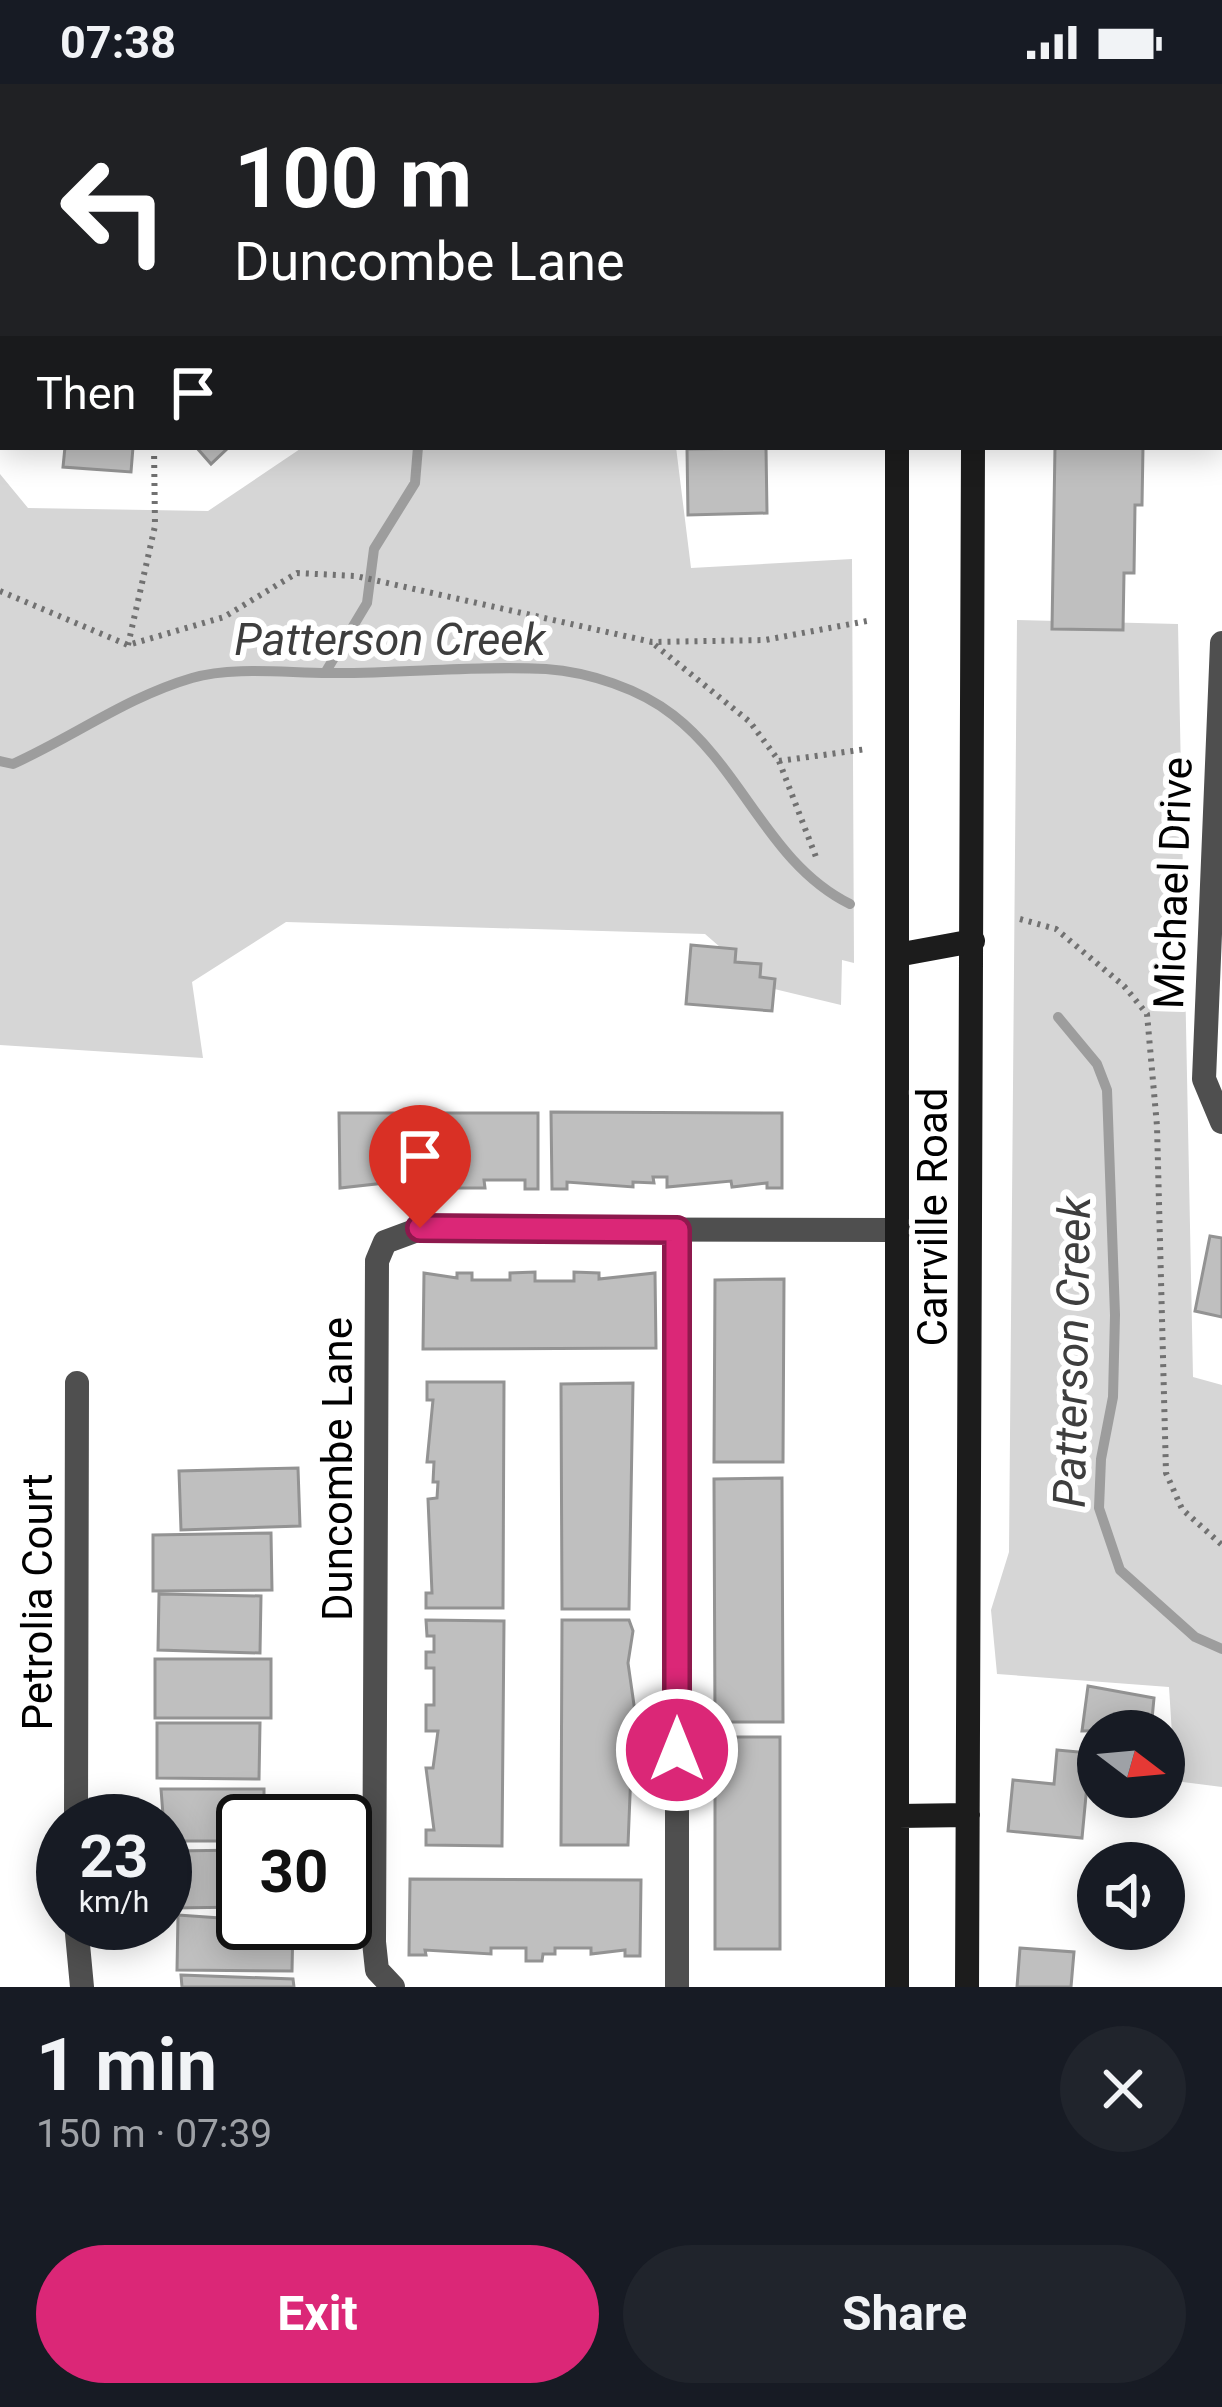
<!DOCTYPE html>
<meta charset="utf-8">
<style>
body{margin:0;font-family:Roboto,sans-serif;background:#20242c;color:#f1f3f6;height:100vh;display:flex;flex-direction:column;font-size:45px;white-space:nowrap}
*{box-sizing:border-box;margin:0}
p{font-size:39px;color:#9ea1a6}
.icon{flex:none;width:66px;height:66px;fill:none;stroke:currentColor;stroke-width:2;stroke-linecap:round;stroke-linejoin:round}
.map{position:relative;height:1903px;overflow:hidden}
.details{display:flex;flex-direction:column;background:#171b24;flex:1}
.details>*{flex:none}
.banner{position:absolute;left:0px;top:0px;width:1224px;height:366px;box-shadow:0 6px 30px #0003;background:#202124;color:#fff;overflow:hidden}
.needle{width:78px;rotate:106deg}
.controls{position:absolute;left:1077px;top:1626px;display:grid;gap:24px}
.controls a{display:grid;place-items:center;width:108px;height:108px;border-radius:50%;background:#171b24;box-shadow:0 6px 30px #0003;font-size:60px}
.speed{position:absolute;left:36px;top:1710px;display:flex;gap:24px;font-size:60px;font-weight:700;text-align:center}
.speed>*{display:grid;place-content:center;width:156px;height:156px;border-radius:50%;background:#171b24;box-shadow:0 6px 30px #0003;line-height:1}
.speed small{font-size:30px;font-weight:400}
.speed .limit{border:6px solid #111;border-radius:18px;background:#fff;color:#111}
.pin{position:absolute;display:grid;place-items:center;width:102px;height:102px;color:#fff;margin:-123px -51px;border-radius:50% 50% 50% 0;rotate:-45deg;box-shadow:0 0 12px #0007}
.pin .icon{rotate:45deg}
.me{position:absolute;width:132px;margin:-66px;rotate:0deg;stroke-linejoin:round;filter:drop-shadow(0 0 9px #0008)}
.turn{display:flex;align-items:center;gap:42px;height:252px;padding:0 36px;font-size:54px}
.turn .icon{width:156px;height:156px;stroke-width:2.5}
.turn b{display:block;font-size:84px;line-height:102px}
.then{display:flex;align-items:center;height:114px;padding:0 36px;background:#0003;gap:24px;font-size:45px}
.round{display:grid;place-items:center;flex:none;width:126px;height:126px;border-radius:63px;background:#20242c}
.summary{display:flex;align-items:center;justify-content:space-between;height:204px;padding:0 36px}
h1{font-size:72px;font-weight:700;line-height:90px}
.action{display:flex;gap:24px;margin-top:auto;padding:24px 36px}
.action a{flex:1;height:138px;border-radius:72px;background:#db2777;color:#fff;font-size:48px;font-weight:700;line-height:138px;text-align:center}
.action a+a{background:#20242c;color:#f1f3f6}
.status{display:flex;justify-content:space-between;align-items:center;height:84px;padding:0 60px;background:#171b24;direction:ltr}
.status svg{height:33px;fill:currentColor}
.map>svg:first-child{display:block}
</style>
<div class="status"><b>07:38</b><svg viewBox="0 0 49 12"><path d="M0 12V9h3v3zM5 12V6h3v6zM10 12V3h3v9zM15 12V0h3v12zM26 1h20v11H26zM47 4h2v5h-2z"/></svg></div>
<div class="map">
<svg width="1222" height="1903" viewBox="0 0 1222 1903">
<rect width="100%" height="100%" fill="#fff"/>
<!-- green -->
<path fill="#d6d6d6" d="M 402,0 L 612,0 L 621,3 L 402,3 Z
M 303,363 L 676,363 L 691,484 L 852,475 L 854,879 L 842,876 L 841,921 L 766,903 L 705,850 L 286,838 L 192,898 L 203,974 L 0,961 L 0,390 L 28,424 L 208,427 Z
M 1017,536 L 1178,540 L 1193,1293 L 1222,1301 L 1222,1703 L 1175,1697 L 1169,1603 L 997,1590 L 991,1526 L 1009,1468 Z"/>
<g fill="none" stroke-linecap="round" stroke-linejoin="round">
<!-- stream -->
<path stroke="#9d9d9d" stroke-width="10" d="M 325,589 L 367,519 L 374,465 L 415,399 L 418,363
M 0,677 L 13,680 C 75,652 127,613 192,594 C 233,582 286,589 328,589 C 401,590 474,581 546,585 C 589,588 640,605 673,631 C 743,685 769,780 850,820
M 1058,933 L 1097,980 L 1107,1006 L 1115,1231 L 1113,1313 L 1101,1375 L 1099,1424 L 1120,1486 L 1195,1553 L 1222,1565"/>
</g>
<!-- building -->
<path fill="#bfbfbf" stroke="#939393" stroke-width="3" d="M 0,0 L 63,0 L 64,3 L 3,3 L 0,40 Z
M 292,0 L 362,0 L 292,3 Z
M 705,0 L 780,0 L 780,3 L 705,3 Z
M 1076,0 L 1148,0 L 1138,3 Z
M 0,56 L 3,56 L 0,121 Z
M 1,212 L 3,313 L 0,316 L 0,213 Z
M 65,363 L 133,363 L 131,388 L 63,383 Z
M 196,363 L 229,363 L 211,380 Z
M 1055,363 L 1143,363 L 1142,421 L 1135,421 L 1134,489 L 1124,489 L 1123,546 L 1052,545 Z
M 766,364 L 767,429 L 688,431 L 687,365 Z
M 691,861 L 736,865 L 735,878 L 761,880 L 760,893 L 775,895 L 772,927 L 686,920 Z
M 551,1028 L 782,1029 L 782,1104 L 767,1104 L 767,1099 L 732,1103 L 731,1097 L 667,1103 L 667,1093 L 653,1093 L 654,1099 L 633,1098 L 633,1103 L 567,1098 L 567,1105 L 552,1105 Z
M 339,1029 L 538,1029 L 538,1105 L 525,1105 L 525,1096 L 484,1096 L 485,1104 L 458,1104 L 457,1095 L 422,1095 L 422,1104 L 394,1104 L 394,1098 L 340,1104 Z
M 1210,1152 L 1222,1154 L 1222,1233 L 1195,1227 Z
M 535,1188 L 535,1197 L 574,1197 L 574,1188 L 599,1189 L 599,1195 L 655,1189 L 656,1264 L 423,1265 L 424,1189 L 457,1194 L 457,1189 L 472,1189 L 472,1196 L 510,1196 L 510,1189 Z
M 784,1195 L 783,1378 L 714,1378 L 715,1196 Z
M 427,1298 L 504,1298 L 503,1524 L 426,1524 L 426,1509 L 432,1509 L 428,1415 L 437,1414 L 438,1398 L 433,1398 L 434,1378 L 427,1378 L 433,1316 L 427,1316 Z
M 633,1299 L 629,1525 L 562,1525 L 561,1300 Z
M 298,1384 L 300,1442 L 181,1446 L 179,1387 Z
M 782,1394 L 783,1638 L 715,1638 L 714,1395 Z
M 271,1449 L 272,1506 L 153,1507 L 153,1451 Z
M 159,1510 L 261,1512 L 260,1569 L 158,1566 Z
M 426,1536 L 504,1537 L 502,1762 L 426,1761 L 426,1746 L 434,1746 L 426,1684 L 433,1684 L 438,1647 L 426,1647 L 426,1621 L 434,1621 L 434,1584 L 426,1584 L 426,1568 L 434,1568 L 434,1552 L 427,1552 Z
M 562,1536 L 629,1536 L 633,1547 L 628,1579 L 637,1642 L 627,1643 L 627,1662 L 632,1662 L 628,1761 L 561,1761 Z
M 155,1575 L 271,1575 L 271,1634 L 155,1634 Z
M 1088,1602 L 1154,1614 L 1151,1646 L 1082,1647 Z
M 157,1639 L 260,1639 L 259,1695 L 157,1694 Z
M 715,1653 L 780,1653 L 780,1865 L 715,1865 Z
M 1057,1666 L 1090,1669 L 1082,1754 L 1008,1747 L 1013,1696 L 1054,1700 Z
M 161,1705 L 264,1705 L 264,1737 L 243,1737 L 243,1757 L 165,1757 Z
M 243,1766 L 243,1823 L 173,1824 L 172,1767 Z
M 410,1795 L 641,1796 L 640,1872 L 625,1872 L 625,1866 L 591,1870 L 591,1864 L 555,1864 L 555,1870 L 543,1870 L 542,1877 L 526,1877 L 526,1864 L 491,1864 L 491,1870 L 425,1866 L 426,1871 L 409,1871 Z
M 178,1831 L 293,1839 L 292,1887 L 177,1886 Z
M 1020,1864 L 1074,1868 L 1071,1903 L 1017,1903 Z
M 181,1891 L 293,1895 L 294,1903 L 182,1903 Z"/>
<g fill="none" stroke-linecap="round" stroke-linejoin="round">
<!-- path -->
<path stroke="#717171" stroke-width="6" stroke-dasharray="3 6" stroke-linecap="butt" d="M 0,507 L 128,561 L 224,533 L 297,489 L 356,492 L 652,558 L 765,556 L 867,537
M 128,561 L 155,442 L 154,363
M 655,561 L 750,638 L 779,677 L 816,773
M 779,677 L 867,665
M 1020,835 L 1056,845 L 1124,902 L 1147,930 L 1157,1042 L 1166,1389 L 1182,1425 L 1222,1461"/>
<!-- street -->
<path stroke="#4f4f4f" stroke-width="24" d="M 189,3 L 190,0
M 1222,559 L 1204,995 L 1222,1038
M 677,1146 L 677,1903
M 76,1737 L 77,1299
M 76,1839 L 82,1903
M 393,1903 L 377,1886 L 374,1858 L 377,1177 L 385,1158 L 420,1145 L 899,1146"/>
<!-- secondary -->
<path stroke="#1c1c1c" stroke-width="24" d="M 925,3 L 925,0
M 1221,215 L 1222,215
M 897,363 L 897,1903
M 897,871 L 973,857
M 898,1732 L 968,1731
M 967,1903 L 973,363"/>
</g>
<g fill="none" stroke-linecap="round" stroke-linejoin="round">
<defs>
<path id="route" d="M 420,1144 L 677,1146 L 677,1666"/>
</defs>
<!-- route casing -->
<use href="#route" stroke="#8e194d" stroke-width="30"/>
<!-- route -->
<use href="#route" stroke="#db2777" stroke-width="21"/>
</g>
<g text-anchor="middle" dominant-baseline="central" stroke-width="12" stroke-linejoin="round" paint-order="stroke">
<!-- street labels -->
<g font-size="42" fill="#000" stroke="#fff">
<text transform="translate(1173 799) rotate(-88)">Michael Drive</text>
<text transform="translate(932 1133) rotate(-90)">Carrville Road</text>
<text transform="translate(337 1385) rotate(-90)">Duncombe Lane</text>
<text transform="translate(37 1518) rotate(-90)">Petrolia Court</text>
</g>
<!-- water labels -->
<g font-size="45" font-style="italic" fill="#3e3e3e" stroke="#fff">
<text x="390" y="555">Patterson Creek</text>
<text transform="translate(1072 1268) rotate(-89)">Patterson Creek</text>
</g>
</g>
</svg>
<div class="controls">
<a><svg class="needle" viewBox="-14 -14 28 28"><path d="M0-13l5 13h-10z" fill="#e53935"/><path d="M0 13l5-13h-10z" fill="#9ea1a6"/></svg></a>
<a><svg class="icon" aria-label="sound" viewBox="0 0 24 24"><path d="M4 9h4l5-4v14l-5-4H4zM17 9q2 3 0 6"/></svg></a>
</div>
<div class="speed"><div>23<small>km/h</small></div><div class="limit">30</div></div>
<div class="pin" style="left:420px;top:1144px;background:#d93025"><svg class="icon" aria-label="arrive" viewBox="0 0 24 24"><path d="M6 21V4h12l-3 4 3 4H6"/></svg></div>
<svg class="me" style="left:677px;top:1666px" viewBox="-20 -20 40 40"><circle r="17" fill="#db2777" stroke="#fff" stroke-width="3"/><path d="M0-11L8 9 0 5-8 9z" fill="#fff"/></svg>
<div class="banner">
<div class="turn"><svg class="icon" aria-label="left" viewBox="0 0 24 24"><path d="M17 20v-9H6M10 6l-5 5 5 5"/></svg><div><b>100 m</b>Duncombe Lane</div></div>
<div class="then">Then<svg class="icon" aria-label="arrive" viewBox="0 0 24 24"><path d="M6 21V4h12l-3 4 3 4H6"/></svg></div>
</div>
</div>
<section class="details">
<div class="summary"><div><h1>1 min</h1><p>150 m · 07:39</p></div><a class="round"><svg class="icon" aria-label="close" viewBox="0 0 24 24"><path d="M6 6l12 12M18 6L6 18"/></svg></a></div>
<div class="action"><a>Exit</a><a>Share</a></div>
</section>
